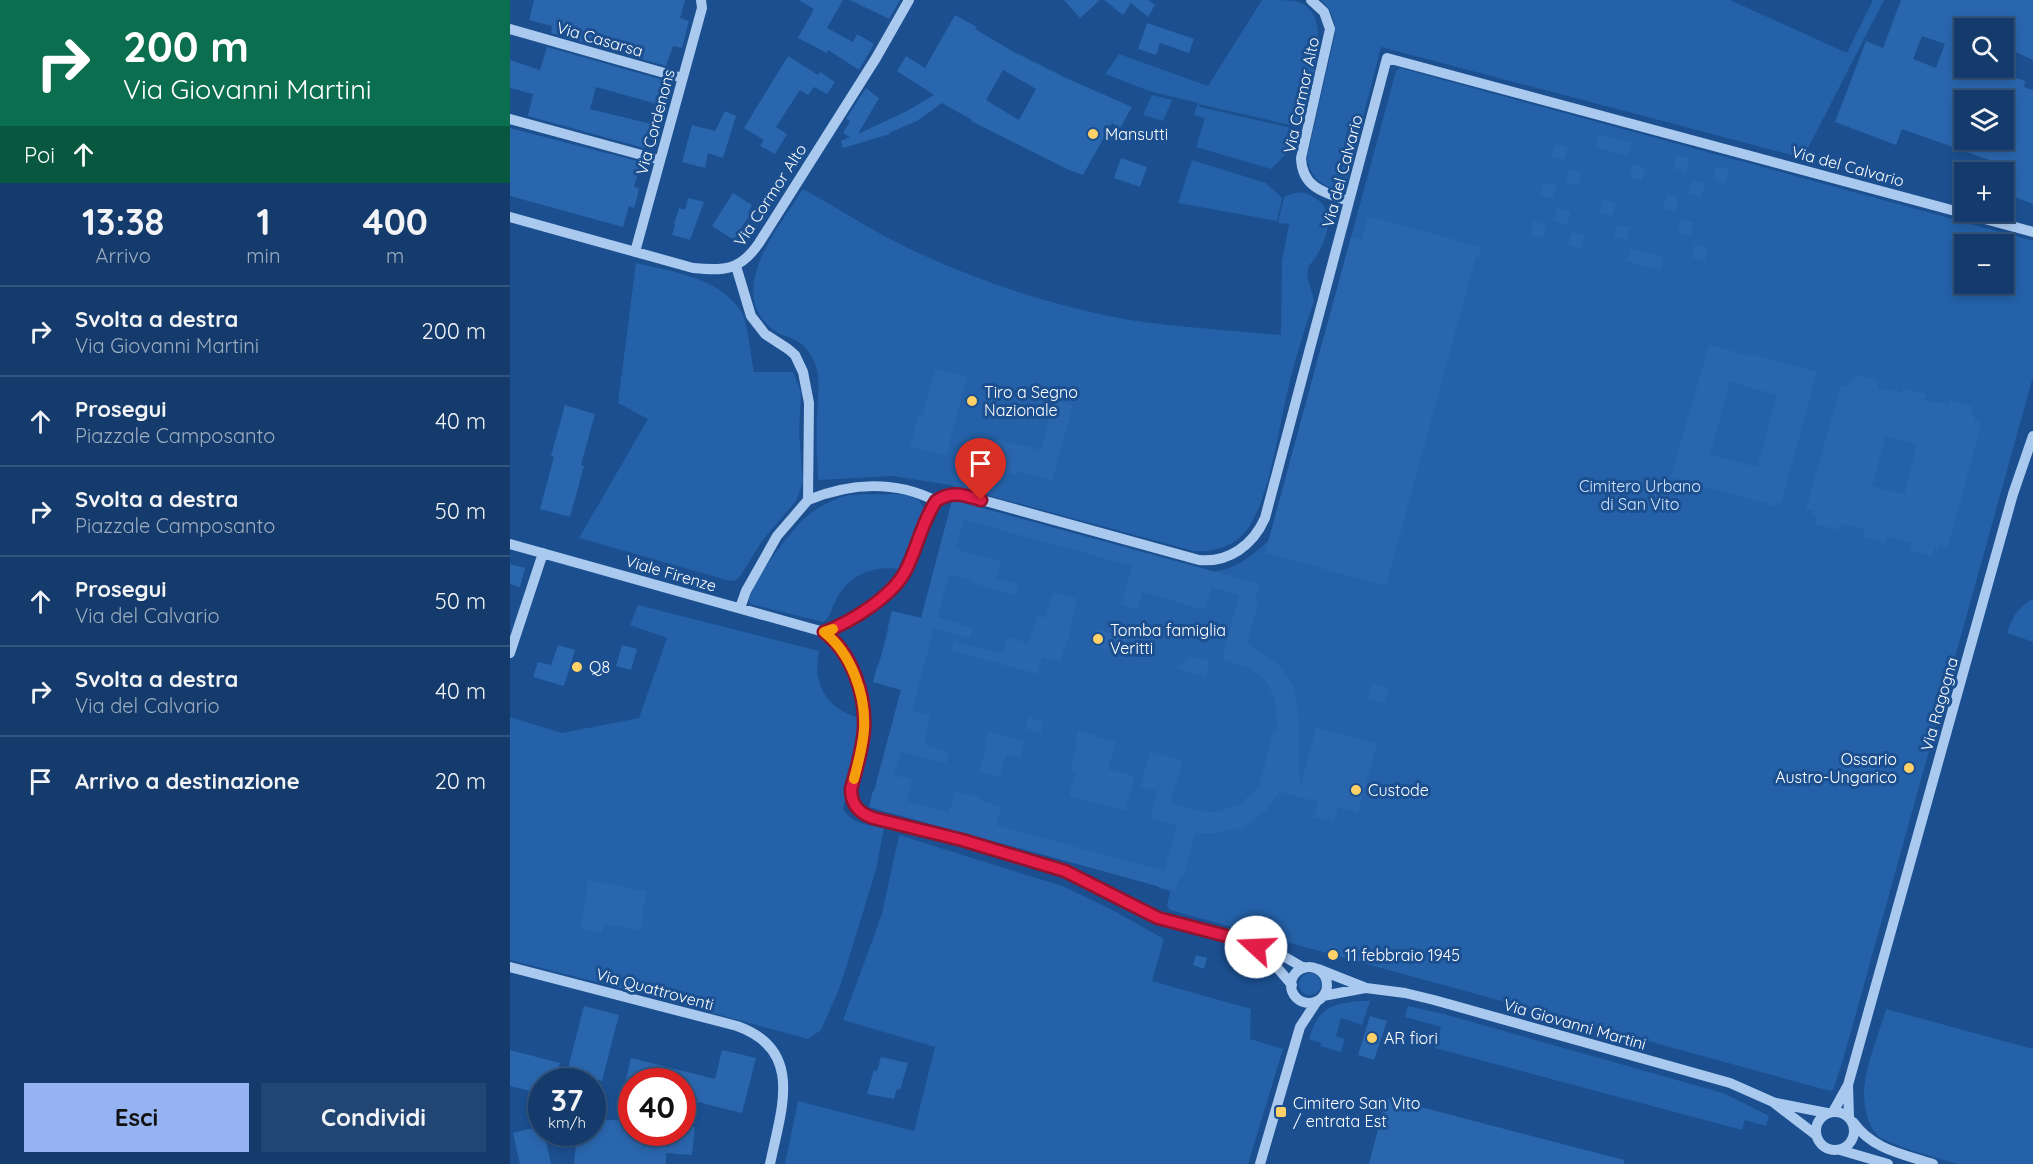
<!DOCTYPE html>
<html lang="it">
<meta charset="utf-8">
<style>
body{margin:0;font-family:Quicksand,sans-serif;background:#214673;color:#f1f3f6;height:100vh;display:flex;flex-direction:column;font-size:22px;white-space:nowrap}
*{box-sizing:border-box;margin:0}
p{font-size:20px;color:#9dadc1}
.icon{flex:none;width:33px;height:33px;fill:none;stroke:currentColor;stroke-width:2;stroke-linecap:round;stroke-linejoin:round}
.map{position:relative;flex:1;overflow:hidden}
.panel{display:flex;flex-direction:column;background:#143b6b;width:510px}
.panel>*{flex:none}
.banner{background:#0b6e4f;color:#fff;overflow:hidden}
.fabs{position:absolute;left:1444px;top:18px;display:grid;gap:12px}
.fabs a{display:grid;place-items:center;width:60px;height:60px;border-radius:0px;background:#143b6b;box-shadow:0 3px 9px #0003,0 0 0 2px #33557e;font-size:30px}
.speed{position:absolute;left:18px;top:1068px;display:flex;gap:12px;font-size:30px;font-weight:700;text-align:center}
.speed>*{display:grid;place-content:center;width:78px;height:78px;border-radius:50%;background:#143b6b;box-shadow:0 3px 9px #0003,0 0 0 2px #33557e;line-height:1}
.speed small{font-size:15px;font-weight:400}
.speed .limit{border:9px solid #d22;background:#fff;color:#111}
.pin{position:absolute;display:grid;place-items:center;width:51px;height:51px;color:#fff;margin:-62px -26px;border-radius:50% 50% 50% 0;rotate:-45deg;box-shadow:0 0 6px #0007}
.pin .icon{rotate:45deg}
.me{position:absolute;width:66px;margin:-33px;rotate:290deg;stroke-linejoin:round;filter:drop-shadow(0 0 4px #0008)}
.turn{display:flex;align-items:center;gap:21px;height:126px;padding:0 24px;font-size:27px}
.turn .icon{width:78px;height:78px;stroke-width:2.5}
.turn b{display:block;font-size:42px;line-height:51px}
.then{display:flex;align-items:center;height:57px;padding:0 24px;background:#0003;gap:12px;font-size:22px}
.eta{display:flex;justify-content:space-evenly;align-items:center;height:102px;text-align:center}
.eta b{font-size:36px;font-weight:700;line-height:42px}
.cta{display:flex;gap:12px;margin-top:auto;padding:12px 24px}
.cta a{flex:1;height:69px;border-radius:0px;background:#95b2f1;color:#111;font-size:24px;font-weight:700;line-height:69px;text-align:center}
.cta a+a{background:#214673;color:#f1f3f6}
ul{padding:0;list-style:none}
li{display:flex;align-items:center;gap:18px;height:90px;padding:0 24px;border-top:2px solid #33557e}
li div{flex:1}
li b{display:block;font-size:22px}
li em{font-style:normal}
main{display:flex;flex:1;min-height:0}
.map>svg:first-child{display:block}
</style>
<main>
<section class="panel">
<div class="banner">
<div class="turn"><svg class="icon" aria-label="right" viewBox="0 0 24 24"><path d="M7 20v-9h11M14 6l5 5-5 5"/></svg><div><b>200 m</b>Via Giovanni Martini</div></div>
<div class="then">Poi<svg class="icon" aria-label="ahead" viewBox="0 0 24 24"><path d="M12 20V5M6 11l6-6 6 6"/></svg></div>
</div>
<div class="eta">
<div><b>13:38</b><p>Arrivo</p></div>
<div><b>1</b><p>min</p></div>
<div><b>400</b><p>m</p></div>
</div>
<ul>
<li><svg class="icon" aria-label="right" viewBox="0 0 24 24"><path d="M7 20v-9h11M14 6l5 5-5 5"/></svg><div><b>Svolta a destra</b><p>Via Giovanni Martini</p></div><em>200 m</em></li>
<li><svg class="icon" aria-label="ahead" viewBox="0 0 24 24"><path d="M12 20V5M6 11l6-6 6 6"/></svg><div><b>Prosegui</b><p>Piazzale Camposanto</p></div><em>40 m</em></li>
<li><svg class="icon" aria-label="right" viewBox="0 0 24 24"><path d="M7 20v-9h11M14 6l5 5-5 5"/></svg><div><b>Svolta a destra</b><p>Piazzale Camposanto</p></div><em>50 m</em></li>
<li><svg class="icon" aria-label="ahead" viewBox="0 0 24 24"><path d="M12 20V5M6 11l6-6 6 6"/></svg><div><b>Prosegui</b><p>Via del Calvario</p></div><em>50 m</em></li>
<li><svg class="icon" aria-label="right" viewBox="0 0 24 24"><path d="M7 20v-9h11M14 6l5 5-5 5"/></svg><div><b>Svolta a destra</b><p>Via del Calvario</p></div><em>40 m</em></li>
<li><svg class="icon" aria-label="arrive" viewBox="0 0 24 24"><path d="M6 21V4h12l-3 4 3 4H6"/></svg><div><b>Arrivo a destinazione</b></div><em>20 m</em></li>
</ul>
<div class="cta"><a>Esci</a><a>Condividi</a></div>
</section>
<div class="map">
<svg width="1523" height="1164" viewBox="0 0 1523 1164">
<rect width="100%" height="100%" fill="#1b4f8f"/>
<!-- green -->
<path fill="#2461a8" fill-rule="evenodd" d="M 752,0 C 762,0 775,0 785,1 C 831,12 796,98 789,127 L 688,104 L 690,107 L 786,129 L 781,149 L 761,169 L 686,147 L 695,118 L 684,115 L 688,103 L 639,91 L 595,74 L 609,54 L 698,86 Z
M 811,0 L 1220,0 L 1337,53 L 1363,0 L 1374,0 L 1293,158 L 871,47 L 835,188 C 814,191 800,178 797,157 L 825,34 C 826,21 821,9 811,0 Z
M 890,68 L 1523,241 L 1523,377 L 1333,1060 L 1323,1090 L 1320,1091 L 660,910 L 657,906 L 660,891 L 649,888 L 649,886 L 359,807 L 363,791 L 365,791 L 391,690 L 363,682 L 367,666 L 369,666 L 382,611 L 411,618 L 442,500 L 701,572 C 726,569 741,557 759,540 L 886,71 ZM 1455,244 L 1494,244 L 1494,284 L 1455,284 Z
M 642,95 L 662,100 L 653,121 L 633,115 Z
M 682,160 L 756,183 L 772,198 L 767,221 L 668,203 Z
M 293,189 C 322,205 350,223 380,239 C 444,272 515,297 585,313 C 644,327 711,329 771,335 L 772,261 L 779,224 L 768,223 L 774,197 C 786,192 794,190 805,198 C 828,212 816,239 806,257 C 803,261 799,265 798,269 C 795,278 803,290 804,301 C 794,332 784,362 777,394 C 768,432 759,499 737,530 C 725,546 703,553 684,551 L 440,485 L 382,476 L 308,480 C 307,459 306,438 307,416 C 307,400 311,382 306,366 C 303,357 296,346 287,341 C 281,337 272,336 266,332 C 212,293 268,229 293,189 Z
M 126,263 C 162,272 211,277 232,313 C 238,325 241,357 244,372 L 283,372 L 291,392 L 289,433 L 293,482 L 286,501 L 252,541 L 229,578 L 224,581 L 216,580 L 69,538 L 138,419 L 108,403 Z
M 383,494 C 396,495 412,495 414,511 L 388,569 C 361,565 336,577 325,602 C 321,609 321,617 313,622 L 241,604 L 239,600 C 245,578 277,535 294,519 C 304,509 322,500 335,496 C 350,493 368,495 383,494 Z
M 1523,599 L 1523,642 L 1497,633 C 1502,618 1508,606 1523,599 Z
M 128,605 L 309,651 C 302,685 317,709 350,718 L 350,731 L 333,809 C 342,824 358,825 374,828 L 366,870 L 330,987 L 311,1030 L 298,1039 L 126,992 L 0,960 L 0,717 L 52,733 L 129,718 L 157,638 L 120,625 Z
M 389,835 L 555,887 L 606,912 L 654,939 L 642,981 L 741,1009 L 740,1039 L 773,1049 L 738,1164 L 275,1164 L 288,1101 L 404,1131 L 425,1047 L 333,1020 L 372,914 Z
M789 984a11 11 0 1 1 22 0a11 11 0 1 1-22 0Z
M 852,1001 L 860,1001 L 852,1025 L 831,1018 L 826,1036 L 835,1039 L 831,1052 L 810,1046 L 811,1043 L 799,1039 C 808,1008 822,1003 852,1001 Z
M 898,1006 L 934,1014 L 1213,1093 L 1259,1116 L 1256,1126 L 1235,1120 L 1232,1130 L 925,1048 L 931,1027 L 895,1017 Z
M 1376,1009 L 1523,1049 L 1523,1164 C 1502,1164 1469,1164 1450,1164 C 1437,1162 1376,1143 1368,1136 C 1358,1126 1355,1110 1354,1097 C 1353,1071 1369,1034 1376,1009 Z"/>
<!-- building -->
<path fill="#2a66ad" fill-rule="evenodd" d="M 24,0 L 175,0 L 170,18 L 179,21 L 172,48 L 163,46 L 156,66 L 41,33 L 42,26 L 19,20 Z
M 289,0 L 333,0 L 317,28 L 343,42 L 347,34 L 364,44 L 349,70 L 318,50 L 317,53 L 288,38 L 304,9 Z
M 340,0 L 390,0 L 379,19 Z
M 554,0 L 590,0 L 570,18 Z
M 594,0 L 638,0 L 645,5 L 638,17 L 621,3 L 613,15 Z
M 1391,0 L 1523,0 L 1523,60 L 1494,47 L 1494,28 L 1455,28 L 1455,68 L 1479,68 L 1515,81 L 1514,87 L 1523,90 L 1523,204 L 1494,193 L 1494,172 L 1484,172 L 1488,163 L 1392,129 L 1386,145 L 1325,122 L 1356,41 L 1373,48 ZM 1412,36 L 1435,44 L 1426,68 L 1403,59 ZM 1455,100 L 1494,100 L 1494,140 L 1455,140 Z
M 445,15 L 467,27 L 465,29 L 502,51 L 556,78 L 622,107 L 610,128 L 602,123 L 573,175 L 559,170 L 461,121 L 462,120 L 432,103 L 407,121 L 379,133 L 380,134 L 333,148 L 331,141 L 340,137 L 333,133 L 340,121 L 336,119 L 356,88 L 369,98 L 348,134 L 397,111 L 424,95 L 387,71 L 396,56 L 415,68 ZM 493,70 L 526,89 L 509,120 L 476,100 Z
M 637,23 L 684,39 L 679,53 L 650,43 L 646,55 L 628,49 Z
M 37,47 L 153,80 L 147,104 L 86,87 L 80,109 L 141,124 L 134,148 L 18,116 L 23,94 L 0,88 L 0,60 L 30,70 Z
M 278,56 L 308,75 L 310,72 L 325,82 L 317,94 L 304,87 L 298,95 L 290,90 L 266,127 L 277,134 L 265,154 L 250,146 L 254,140 L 234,128 Z
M 215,111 L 226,116 L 213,158 L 198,153 L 195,168 L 172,162 L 182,125 L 205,131 Z
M 0,128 L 131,162 L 124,187 L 129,188 L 127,198 L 124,208 L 119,206 L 113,227 L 0,196 Z
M 1089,134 L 1122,143 L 1118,156 L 1086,147 Z
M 1044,144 L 1058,147 L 1054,160 L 1041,157 Z
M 1167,155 L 1180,159 L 1176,172 L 1163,168 Z
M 611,158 L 637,167 L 630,187 L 604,178 Z
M 1122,164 L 1136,168 L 1132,181 L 1119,177 Z
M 1206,166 L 1219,169 L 1215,183 L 1203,180 Z
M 1058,169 L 1072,172 L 1068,186 L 1055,182 Z
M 1182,180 L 1195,184 L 1191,197 L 1178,193 Z
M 1033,183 L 1047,186 L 1043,199 L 1030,195 Z
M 223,193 L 242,205 L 238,213 L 240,214 L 224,240 L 202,226 Z
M 1157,194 L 1169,198 L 1166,211 L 1153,208 Z
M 178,198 L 194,202 L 180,240 L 162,235 L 165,225 L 164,224 L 169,208 L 175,210 Z
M 1092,199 L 1106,203 L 1102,216 L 1089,212 Z
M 1047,208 L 1061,212 L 1057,225 L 1044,221 Z
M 858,216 L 971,247 L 968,258 L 966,257 L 876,586 L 755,553 L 841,237 L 852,240 Z
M 1171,219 L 1184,223 L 1180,236 L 1167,232 Z
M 1023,221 L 1037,225 L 1033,238 L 1020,234 Z
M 1107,224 L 1120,227 L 1117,240 L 1103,237 Z
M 1062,232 L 1075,236 L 1072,249 L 1058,245 Z
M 1185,244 L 1198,248 L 1195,261 L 1181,257 Z
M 1121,248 L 1153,257 L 1150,271 L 1117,261 Z
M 1199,345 L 1241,356 L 1242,354 L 1307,372 L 1271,504 L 1265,502 L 1268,507 L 1167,479 L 1160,479 ZM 1220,382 L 1267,395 L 1247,467 L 1200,455 Z
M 425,368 L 457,377 L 436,456 L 400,447 L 408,416 L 412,417 Z
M 1346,374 L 1369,381 L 1367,389 L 1392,392 L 1393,388 L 1416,394 L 1414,401 L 1440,404 L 1440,400 L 1463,407 L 1461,414 L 1466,415 L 1464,420 L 1472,422 L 1438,547 L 1429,545 L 1428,549 L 1425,548 L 1422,556 L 1399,550 L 1401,542 L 1377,537 L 1375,543 L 1353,537 L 1354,529 L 1330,524 L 1328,530 L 1305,524 L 1307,516 L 1303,515 L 1304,511 L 1296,509 L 1331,384 L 1338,386 L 1340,381 L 1344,382 ZM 1376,436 L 1407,444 L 1394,494 L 1362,486 Z
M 544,400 L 563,405 L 542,481 L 507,471 L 506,476 L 480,468 L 485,439 L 531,450 Z
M 55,405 L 85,414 L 71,465 L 74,466 L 60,517 L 30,509 L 44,457 L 41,456 Z
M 447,501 L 750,584 L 745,599 L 749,601 L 737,643 L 767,663 L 783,684 L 788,710 L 790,787 L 806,727 L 867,744 L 848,813 L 828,807 L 824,822 L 804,817 L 808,802 L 770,792 L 754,813 L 734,827 L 710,833 L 685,833 L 674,877 L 670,877 L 665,891 L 359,807 L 363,791 L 364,791 L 391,690 L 363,682 L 380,627 L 378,626 L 382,611 L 411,618 L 442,502 ZM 454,520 L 622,566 L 611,604 L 627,610 L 633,592 L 694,610 L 702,587 L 729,595 L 712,659 L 743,670 L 755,681 L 760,688 L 766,705 L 767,730 L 764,729 L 749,785 L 746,789 L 730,804 L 708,812 L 688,811 L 660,803 L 673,761 L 640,751 L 630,787 L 647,791 L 640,818 L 667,825 L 654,871 L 486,825 L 492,807 L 469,800 L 470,797 L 445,791 L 439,812 L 397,801 L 402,780 L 384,775 L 391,752 L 436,763 L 439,752 L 415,745 L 420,716 L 402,711 L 424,628 L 460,639 L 463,628 L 428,617 L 439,575 L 461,580 L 461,582 L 505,596 L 509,584 L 487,578 L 491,561 L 446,549 Z
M 0,564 L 15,568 L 10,587 L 0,584 Z
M 543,592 L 567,599 L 559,636 L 550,662 L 532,657 L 528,674 L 441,651 L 444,642 L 492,653 L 497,637 L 518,643 L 527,615 L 535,618 Z
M 586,628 L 617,639 L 612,654 L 581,645 Z
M 48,645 L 65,650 L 54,686 L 23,677 L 28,662 L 41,665 Z
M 112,645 L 127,649 L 121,670 L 106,666 Z
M 682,656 L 700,661 L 696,677 L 665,668 Z
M 862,684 L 879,688 L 875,703 L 858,698 Z
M 518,717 L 534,722 L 531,733 L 515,728 Z
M 568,730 L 606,742 L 598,769 L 625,776 L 615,811 L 559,796 L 566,771 L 560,769 L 568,742 L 564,741 Z
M 478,731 L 515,742 L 510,758 L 496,754 L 490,777 L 469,771 L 476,749 L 474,749 Z
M 78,880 L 137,891 L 132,915 L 134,915 L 131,930 L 93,925 L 92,933 L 70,929 Z
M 686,955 L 697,958 L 694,969 L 683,965 Z
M 74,1006 L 109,1015 L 92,1081 L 57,1072 Z
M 860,1016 L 877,1021 L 864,1060 L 848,1055 Z
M 0,1050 L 50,1063 L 45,1082 L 32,1082 L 32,1094 L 0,1086 Z
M 212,1050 L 246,1058 L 232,1113 L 172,1098 L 172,1082 L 115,1082 L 121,1058 L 205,1079 Z
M 371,1057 L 398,1063 L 390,1090 L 387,1089 L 384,1099 L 357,1094 L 364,1070 L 367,1071 Z
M 876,1098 L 1114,1160 L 1114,1164 L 859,1164 Z
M 82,1118 L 122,1122 L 122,1132 L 172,1132 L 172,1126 L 185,1127 L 182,1155 L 156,1153 L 156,1164 L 64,1164 L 66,1145 L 53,1144 L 54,1132 L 82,1132 Z
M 32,1126 L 32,1132 L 34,1132 L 41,1164 L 10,1164 L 3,1133 Z"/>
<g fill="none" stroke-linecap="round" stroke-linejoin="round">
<!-- minor -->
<path stroke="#a9c9ee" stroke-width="10" d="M 801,0 L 814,12 L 820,29 L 791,158 C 792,188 815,193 839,201
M 0,29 L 172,78
M 0,119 L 150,160
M 0,217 L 183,268 C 214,271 230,271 249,243 L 366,58 L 399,0
M 125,252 L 192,8 L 191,0
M 226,266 L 241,316 L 255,334 L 278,349 L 285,355 L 293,372 L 299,403 L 298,500 L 267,536 L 236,591 L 230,608
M 298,500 C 340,483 385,480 426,501
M 0,544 L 314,632 C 349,659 359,711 350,751 C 347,765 339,783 341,797 C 343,806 348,811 355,815 L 452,840 L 555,871 L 648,918 L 732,940 L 768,953 L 794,968
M 314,632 C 345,621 378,598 396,571 L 422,508 C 429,498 437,492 450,494 L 689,560 C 719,563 743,545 755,518 L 877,58 L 1523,232
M 0,653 L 33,553
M 748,949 L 765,965 L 782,985
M 0,967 L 227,1026 C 295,1050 271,1110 260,1164
M781 985a18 18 0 1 1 36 0a18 18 0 1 1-36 0Z
M 808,969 L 856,988 L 895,993 L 924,1000 L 1220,1083 L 1263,1102 L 1306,1135
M 813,996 L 855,988
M 1338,1085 L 1503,494 L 1523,436
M 1266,1103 L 1317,1113
M1306 1131a19 19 0 1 1 38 0a19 19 0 1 1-38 0Z
M 1323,1112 L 1338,1085 L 1339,1117
M 1343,1122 C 1363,1150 1393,1154 1423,1164
M 1330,1150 L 1378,1164
M 750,1164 L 790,1027 L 807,1001"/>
</g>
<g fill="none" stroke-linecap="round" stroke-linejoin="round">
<defs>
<path id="route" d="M 471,500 C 454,495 442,490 426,501 C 412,522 407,548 396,570 C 383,596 341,622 314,632 C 342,653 356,695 354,729 C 353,749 346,770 341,789 C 341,805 349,813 363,818 L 452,840 L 555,871 L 648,918 L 732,940 L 746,947"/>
</defs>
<!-- route casing -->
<use href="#route" stroke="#92132f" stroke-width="15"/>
<!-- route -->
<use href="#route" stroke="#e11d48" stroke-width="10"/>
<!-- slow -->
<path stroke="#f59e0b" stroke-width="10" d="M 323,629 L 314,632 C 341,653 356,695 354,729 C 353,746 348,763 344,779"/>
</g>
<!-- markers -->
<g fill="#ffd166" stroke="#1b4f8f" stroke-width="2">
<circle cx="583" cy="134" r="6"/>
<circle cx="462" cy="401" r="6"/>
<circle cx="588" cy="639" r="6"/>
<circle cx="67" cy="667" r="6"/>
<circle cx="1399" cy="768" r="6"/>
<circle cx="846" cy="790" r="6"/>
<circle cx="823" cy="955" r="6"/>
<circle cx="862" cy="1038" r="6"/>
<rect x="765" y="1106" width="12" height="12" rx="3"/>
</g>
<g text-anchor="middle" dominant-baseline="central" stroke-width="6" stroke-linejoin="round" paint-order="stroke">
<!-- street labels -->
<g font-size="16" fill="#fff" stroke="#1b4f8f">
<text transform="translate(90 39) rotate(16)">Via Casarsa</text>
<text transform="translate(791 95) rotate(-78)">Via Cormor Alto</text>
<text transform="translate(145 122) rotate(-75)">Via Cordenons</text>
<text transform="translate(1338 166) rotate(15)">Via del Calvario</text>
<text transform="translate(832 171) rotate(-75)">Via del Calvario</text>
<text transform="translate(260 195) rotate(-57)">Via Cormor Alto</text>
<text transform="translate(161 573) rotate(16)">Viale Firenze</text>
<text transform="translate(1429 704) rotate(-74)">Via Ragogna</text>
<text transform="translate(145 989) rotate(15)">Via Quattroventi</text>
<text transform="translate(1065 1024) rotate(16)">Via Giovanni Martini</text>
</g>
<!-- poi labels -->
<g font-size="16" fill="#fff" stroke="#1b4f8f" text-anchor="start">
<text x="595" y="134">Mansutti</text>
<text x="474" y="392">Tiro a Segno<tspan x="474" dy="18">Nazionale</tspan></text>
<text x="600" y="630">Tomba famiglia<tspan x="600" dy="18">Veritti</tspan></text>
<text x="79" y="667">Q8</text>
<text x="1387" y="759" text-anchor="end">Ossario<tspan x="1387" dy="18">Austro-Ungarico</tspan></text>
<text x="858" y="790">Custode</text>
<text x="835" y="955">11 febbraio 1945</text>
<text x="874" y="1038">AR fiori</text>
<text x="783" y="1103">Cimitero San Vito<tspan x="783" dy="18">/ entrata Est</tspan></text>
</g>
<!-- park labels -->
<g font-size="16" fill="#cfe3fa" stroke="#1b4f8f">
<text x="1130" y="486">Cimitero Urbano<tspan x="1130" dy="18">di San Vito</tspan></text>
</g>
</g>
</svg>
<div class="fabs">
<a><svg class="icon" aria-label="search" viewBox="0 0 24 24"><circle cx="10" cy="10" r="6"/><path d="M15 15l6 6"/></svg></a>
<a><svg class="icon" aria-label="layers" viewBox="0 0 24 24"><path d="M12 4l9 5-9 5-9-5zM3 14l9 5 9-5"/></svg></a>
<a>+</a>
<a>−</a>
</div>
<div class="speed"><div>37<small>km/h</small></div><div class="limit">40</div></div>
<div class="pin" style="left:471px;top:500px;background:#d93025"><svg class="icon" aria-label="arrive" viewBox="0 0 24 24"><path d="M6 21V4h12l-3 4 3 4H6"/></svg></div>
<svg class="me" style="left:746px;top:947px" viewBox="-20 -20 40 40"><circle r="19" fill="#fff"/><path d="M0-13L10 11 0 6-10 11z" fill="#e11d48"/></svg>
</div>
</main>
